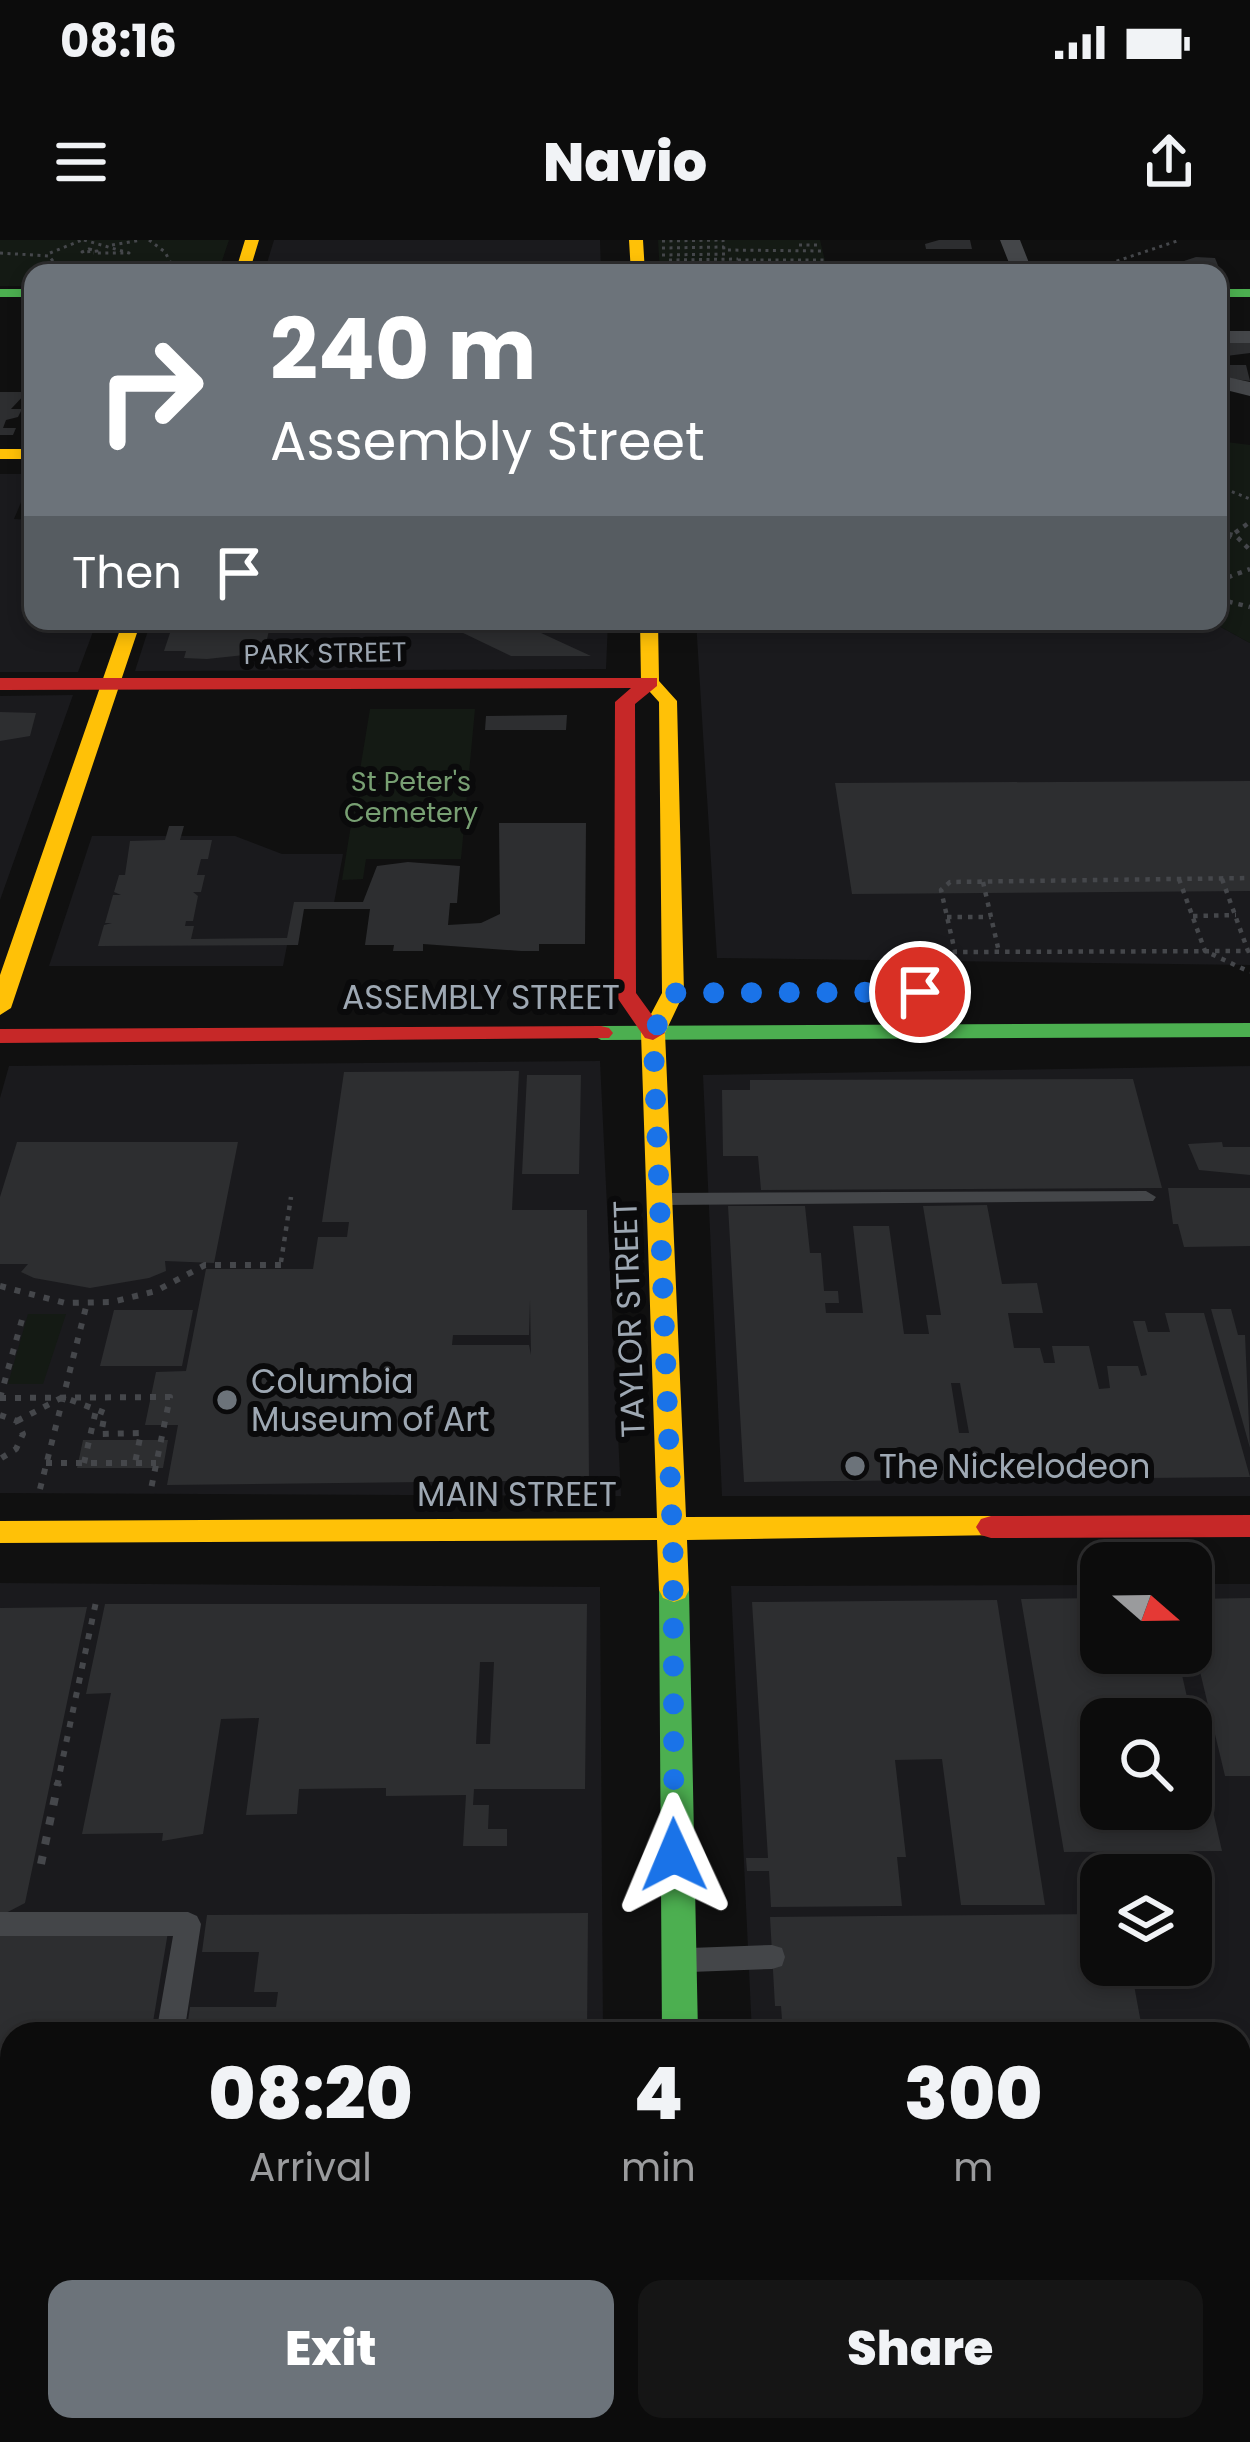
<!DOCTYPE html>
<style>
body{margin:0;font-family:Poppins,sans-serif;background:#151515;color:#f1f3f6;height:100vh;display:flex;flex-direction:column;font-size:45px;white-space:nowrap}
*{box-sizing:border-box;margin:0}
p{font-size:39px;color:#9a9b9d}
.icon{flex:none;width:66px;height:66px;fill:none;stroke:currentColor;stroke-width:2;stroke-linecap:round;stroke-linejoin:round}
.map{position:relative;flex:1;overflow:hidden}
.sheet{position:absolute;left:0px;top:1782px;width:1251px;height:420px;display:flex;flex-direction:column;background:#0c0c0c;border-radius:36px 36px 0 0;box-shadow:0 6px 18px #0003,0 0 0 3px #2c2c2d}
.sheet>*{flex:none}
.guide{position:absolute;left:24px;top:24px;width:1203px;height:366px;border-radius:24px;box-shadow:0 6px 18px #0003,0 0 0 3px #2c2c2d;background:#6c737a;color:#fff;overflow:hidden}
.needle{width:78px;rotate:110deg}
.buttons{position:absolute;left:1080px;top:1302px;display:grid;gap:24px}
.buttons a{display:grid;place-items:center;width:132px;height:132px;border-radius:24px;background:#0c0c0c;box-shadow:0 6px 18px #0003,0 0 0 3px #2c2c2d;font-size:60px}
.pin{position:absolute;display:grid;place-items:center;width:102px;height:102px;color:#fff;margin:-51px;border:6px solid #fff;border-radius:50%;box-shadow:0 3px 12px #0007}
.me{position:absolute;width:132px;margin:-66px;rotate:359deg;stroke-linejoin:round;filter:drop-shadow(0 0 9px #0008)}
.turn{display:flex;align-items:center;gap:42px;height:252px;padding:0 48px;font-size:54px}
.turn .icon{width:156px;height:156px;stroke-width:2.5}
.turn b{display:block;font-size:84px;line-height:102px}
.then{display:flex;align-items:center;height:114px;padding:0 48px;background:#0003;gap:24px;font-size:45px}
.eta{display:flex;justify-content:space-evenly;align-items:center;height:204px;text-align:center}
.eta b{font-size:72px;font-weight:800;line-height:84px}
.button{display:flex;gap:24px;margin-top:auto;padding:24px 48px}
.button a{flex:1;height:138px;border-radius:24px;background:#6c737a;color:#fff;font-size:48px;font-weight:800;line-height:138px;text-align:center}
.button a+a{background:#151515;color:#f1f3f6}
.status{display:flex;justify-content:space-between;align-items:center;height:84px;padding:0 60px;background:#0c0c0c;direction:ltr}
.status svg{height:33px;fill:currentColor}
header{display:flex;justify-content:space-between;align-items:center;height:156px;padding:0 48px;background:#0c0c0c;font-size:54px;font-weight:800}
.map>svg:first-child{display:block}
</style>
<div class="status"><b>08:16</b><svg viewBox="0 0 49 12"><path d="M0 12V9h3v3zM5 12V6h3v6zM10 12V3h3v9zM15 12V0h3v12zM26 1h20v11H26zM47 4h2v5h-2z"/></svg></div>
<header><svg class="icon" aria-label="menu" viewBox="0 0 24 24"><path d="M4 6h16M4 12h16M4 18h16"/></svg>Navio<svg class="icon" aria-label="share" viewBox="0 0 24 24"><path d="M12 15V3M7 8l5-5 5 5M5 13v7h14v-7"/></svg></header>
<div class="map">
<svg width="1250" height="2202" viewBox="0 0 1250 2202">
<rect width="100%" height="100%" fill="#101010"/>
<!-- built -->
<path fill="#1a1a1d" fill-rule="evenodd" d="M 274,0 L 600,0 L 601,33 L 264,33 Z
M 0,234 L 33,234 L 14,279 L 33,280 L 33,381 L 97,381 L 78,432 L 0,432 Z
M 151,381 L 608,381 L 606,429 L 135,431 Z
M 696,381 L 1210,381 L 1250,403 L 1250,725 L 717,718 Z
M 73,455 L 0,660 L 0,456 Z
M 92,596 L 235,596 L 282,614 L 343,614 L 334,663 L 295,664 L 283,726 L 49,726 Z
M 600,821 L 621,1256 L 0,1253 L 0,858 L 9,826 Z
M 1250,826 L 1250,1256 L 722,1256 L 703,835 Z
M 0,1343 L 600,1347 L 603,1794 L 12,1794 L 12,2190 L 93,2190 L 91,2202 L 0,2202 Z
M 1191,1344 L 1250,1344 L 1250,2083 L 1239,2083 L 1239,1794 L 752,1794 L 731,1346 L 1101,1345 L 1101,1413 L 1191,1413 ZM 1101,1479 L 1191,1479 L 1191,1569 L 1101,1569 ZM 1101,1635 L 1191,1635 L 1191,1725 L 1101,1725 Z"/>
<!-- green -->
<path fill="#141a14" d="M 0,0 L 229,0 L 218,33 L 33,33 L 33,46 L 0,46 Z
M 658,0 L 820,0 L 828,33 L 660,33 Z
M 1218,201 L 1250,205 L 1250,403 L 1210,381 L 1218,381 Z
M 370,469 L 475,469 L 461,619 L 366,619 L 363,639 L 342,640 Z
M 28,1074 L 66,1074 L 43,1144 L 8,1144 Z"/>
<!-- building -->
<path fill="#2d2e30" fill-rule="evenodd" d="M 939,0 L 970,0 L 972,9 L 926,9 L 925,4 Z
M 1196,17 L 1215,18 L 1219,28 L 1185,33 L 1181,22 Z
M 1218,101 L 1250,102 L 1250,113 L 1218,117 Z
M 1218,125 L 1246,125 L 1250,141 L 1225,138 Z
M 0,152 L 27,152 L 11,169 L 22,169 L 18,177 L 6,180 L 3,188 L 16,188 L 13,195 L 0,195 Z
M 174,381 L 271,381 L 264,413 L 207,419 L 184,418 L 186,411 L 164,411 Z
M 460,381 L 515,381 L 591,416 L 511,416 L 459,391 Z
M 539,381 L 593,381 L 582,391 L 563,392 Z
M 0,472 L 36,473 L 30,496 L 0,501 Z
M 567,475 L 566,490 L 485,490 L 486,476 Z
M 1250,541 L 1250,651 L 852,654 L 835,543 Z
M 499,583 L 586,583 L 585,704 L 539,704 L 539,711 L 521,711 L 423,704 L 423,711 L 393,711 L 394,705 L 365,705 L 370,669 L 304,669 L 298,705 L 98,706 L 104,685 L 112,683 L 105,683 L 113,655 L 121,655 L 114,652 L 119,635 L 125,635 L 130,601 L 165,600 L 169,586 L 184,586 L 180,600 L 212,600 L 208,619 L 201,619 L 197,635 L 205,635 L 201,652 L 193,652 L 198,656 L 193,681 L 186,681 L 185,686 L 194,686 L 191,699 L 287,698 L 294,662 L 363,662 L 377,626 L 408,622 L 460,626 L 457,663 L 450,663 L 448,685 L 481,683 L 500,674 Z
M 519,831 L 512,970 L 587,970 L 589,1240 L 167,1245 L 178,1185 L 145,1185 L 156,1132 L 186,1131 L 206,1029 L 313,1029 L 318,997 L 347,997 L 349,982 L 322,982 L 344,832 ZM 530,1060 L 531,1115 L 529,1105 L 452,1105 L 453,1095 L 529,1095 Z
M 527,835 L 581,835 L 579,934 L 522,934 Z
M 1133,839 L 1162,948 L 761,950 L 758,916 L 723,916 L 722,850 L 750,850 L 750,840 Z
M 17,902 L 238,902 L 214,1023 L 165,1021 L 166,1031 L 149,1038 L 90,1048 L 34,1038 L 21,1032 L 28,1024 L 0,1024 L 0,957 Z
M 1222,902 L 1223,907 L 1250,907 L 1250,935 L 1199,930 L 1188,904 Z
M 1168,948 L 1250,948 L 1250,1006 L 1184,1007 L 1178,984 L 1173,984 Z
M 987,965 L 1002,1044 L 1037,1043 L 1043,1073 L 1008,1073 L 1014,1108 L 1040,1108 L 1044,1123 L 1055,1123 L 1052,1106 L 1089,1106 L 1099,1149 L 1110,1148 L 1107,1126 L 1138,1126 L 1141,1136 L 1147,1135 L 1133,1081 L 1145,1081 L 1148,1092 L 1170,1092 L 1165,1073 L 1204,1073 L 1250,1237 L 744,1242 L 728,966 L 805,966 L 810,1013 L 821,1013 L 824,1051 L 838,1051 L 839,1063 L 825,1063 L 826,1073 L 863,1073 L 853,986 L 889,986 L 904,1094 L 929,1094 L 926,1075 L 941,1075 L 923,966 ZM 951,1143 L 960,1143 L 969,1193 L 959,1193 Z
M 1211,1069 L 1231,1069 L 1238,1095 L 1245,1095 L 1250,1208 Z
M 114,1070 L 193,1070 L 182,1126 L 100,1126 Z
M 83,1200 L 168,1200 L 163,1228 L 77,1228 Z
M 1101,1358 L 1101,1413 L 1177,1413 L 1192,1479 L 1101,1479 L 1101,1569 L 1191,1569 L 1193,1483 L 1222,1611 L 1064,1612 L 1021,1359 Z
M 1250,1358 L 1250,1536 L 1225,1536 L 1191,1394 L 1191,1359 Z
M 997,1360 L 1045,1665 L 961,1665 L 942,1519 L 895,1520 L 906,1617 L 897,1617 L 902,1666 L 771,1667 L 769,1631 L 747,1631 L 746,1618 L 768,1618 L 752,1362 Z
M 105,1364 L 587,1364 L 585,1549 L 474,1549 L 473,1565 L 489,1565 L 488,1589 L 507,1589 L 507,1606 L 463,1606 L 466,1555 L 386,1556 L 386,1548 L 299,1549 L 297,1574 L 246,1575 L 259,1478 L 221,1479 L 203,1594 L 162,1601 L 163,1593 L 82,1594 L 111,1453 L 86,1454 ZM 480,1422 L 494,1422 L 490,1504 L 476,1504 Z
M 87,1367 L 25,1663 L 0,1676 L 0,1368 Z
M 588,1673 L 587,1794 L 186,1794 L 190,1767 L 276,1767 L 278,1752 L 254,1752 L 259,1712 L 202,1712 L 207,1675 Z
M 1101,1674 L 1101,1725 L 1141,1725 L 1143,1735 L 1137,1735 L 1139,1745 L 1134,1745 L 1143,1794 L 783,1794 L 781,1766 L 775,1766 L 770,1677 Z
M 168,1692 L 151,1794 L 12,1794 L 12,2095 L 0,2141 L 0,1693 Z
M 1239,1834 L 1250,1834 L 1248,2063 L 1239,2019 L 1239,2004 L 1247,2004 L 1239,1968 Z"/>
<g fill="none" stroke-linecap="round" stroke-linejoin="round">
<!-- path-far3 -->
<path stroke="#45474b" stroke-width="3" stroke-dasharray="3 4.5" stroke-linecap="butt" d="M 84,0 L 129,13 L 93,13
M 149,0 L 165,12 L 176,33
M 662,1 L 723,0 L 724,10 L 823,11
M 112,5 L 141,0
M 799,5 L 821,5
M 662,8 L 724,7
M 89,9 L 97,11 L 82,12 Z
M 0,13 L 49,16 L 56,25 L 49,33
M 50,13 L 82,0
M 662,15 L 727,14
M 669,20 L 738,19
M 738,20 L 825,20
M 669,27 L 739,25
M 739,29 L 827,29
M 665,33 L 740,31
M 1081,33 L 1180,0
M 1218,246 L 1250,259"/>
<!-- path-far2 -->
<path stroke="#45474b" stroke-width="4.5" stroke-dasharray="4.5 6" stroke-linecap="butt" d="M 1218,291 L 1236,296 L 1250,310
M 1218,305 L 1250,282
M 1218,341 L 1250,329
M 1218,359 L 1250,367
M 1179,639 L 1205,711 L 1250,732
M 1222,639 L 1248,711 L 955,712 L 941,650 L 950,642 L 1250,638
M 983,642 L 999,712
M 1193,676 L 1236,675
M 947,677 L 991,677
M 281,1022 L 291,957"/>
<!-- path-far1 -->
<path stroke="#45474b" stroke-width="6" stroke-dasharray="6 9" stroke-linecap="butt" d="M 0,1046 L 65,1063 L 112,1062 L 156,1051 L 205,1025 L 281,1025 L 282,1019
M 0,1158 L 170,1157 L 151,1249
M 0,1158 L 23,1076
M 0,1175 L 17,1181 L 23,1194 L 16,1209 L 0,1219
M 17,1181 L 63,1157 L 105,1173 L 101,1194 L 141,1193 L 135,1223
M 46,1223 L 156,1223
M 84,1223 L 96,1170
M 40,1249 L 87,1063
M 57,1546 L 97,1357"/>
<!-- path -->
<path stroke="#45474b" stroke-width="8" stroke-dasharray="8 12" stroke-linecap="butt" d="M 41,1624 L 58,1543"/>
<!-- lane -->
<path fill="#444649" fill-rule="evenodd" d="M 500,26 L 504,27 L 505,33 L 495,33 Z
M 538,26 L 542,27 L 543,33 L 533,33 Z
M 1146,951 L 1156,957 L 1153,961 L 662,965 L 652,959 L 662,953 Z
M 0,1672 L 188,1672 L 197,1676 L 201,1684 L 184,1794 L 156,1794 L 173,1696 L 0,1696 Z
M 772,1705 L 782,1708 L 785,1717 L 782,1726 L 772,1729 L 690,1732 L 680,1729 L 676,1720 L 680,1711 L 690,1708 Z"/>
<!-- street -->
<path fill="#444649" fill-rule="evenodd" d="M 1000,0 L 1020,0 L 1033,33 L 1013,33 Z
M 1218,91 L 1250,91 L 1250,103 L 1218,103 Z
M 1218,135 L 1250,142 L 1250,156 L 1218,148 Z"/>
<!-- fast -->
<path fill="#4caf50" fill-rule="evenodd" d="M 0,49 L 33,49 L 33,57 L 0,57 Z
M 1218,49 L 1250,49 L 1250,57 L 1218,57 Z
M 1250,783 L 1250,797 L 601,800 L 589,793 L 601,786 Z
M 674,1338 L 685,1342 L 689,1350 L 698,1794 L 662,1794 L 659,1350 L 663,1342 Z
M 1250,2159 L 1250,2199 L 1225,2194 L 1223,2190 L 1239,2190 L 1239,2160 Z
M 0,2168 L 12,2168 L 12,2190 L 31,2190 L 27,2202 L 0,2202 Z"/>
<!-- slow -->
<path fill="#ffc107" fill-rule="evenodd" d="M 245,0 L 259,0 L 249,33 L 235,33 Z
M 629,0 L 643,0 L 645,33 L 631,33 Z
M 0,209 L 33,209 L 33,219 L 0,219 Z
M 123,381 L 141,381 L 11,768 L 0,775 L 0,735 Z
M 640,381 L 658,381 L 659,441 L 677,461 L 684,753 L 665,793 L 686,1277 L 991,1276 L 1001,1279 L 1006,1287 L 1001,1295 L 687,1300 L 689,1350 L 685,1358 L 674,1362 L 663,1358 L 659,1350 L 657,1300 L 0,1303 L 0,1281 L 657,1278 L 641,793 L 662,753 L 659,462 L 641,442 Z
M 671,2190 L 711,2190 L 711,2202 L 671,2202 Z"/>
<!-- jam -->
<path fill="#c62828" fill-rule="evenodd" d="M 0,438 L 657,438 L 657,446 L 635,464 L 636,753 L 665,793 L 653,800 L 645,798 L 614,753 L 615,462 L 631,448 L 0,450 Z
M 601,786 L 609,788 L 613,793 L 609,798 L 0,803 L 0,789 Z
M 1250,1275 L 1250,1297 L 991,1298 L 981,1295 L 976,1287 L 981,1279 L 991,1276 Z"/>
</g>
<g fill="none" stroke-linecap="round" stroke-linejoin="round">
<!-- route -->
<path stroke="#1a73e8" stroke-width="21" stroke-dasharray="0 37.8" d="M 674,1615 L 673,1311 L 653,793 L 674,753 L 920,752"/>
</g>
<!-- markers -->
<g fill="#6c737a" stroke="#0a0a0b" stroke-width="4.5">
<circle cx="227" cy="1160" r="12"/>
<circle cx="855" cy="1226" r="12"/>
</g>
<g text-anchor="middle" dominant-baseline="central" stroke-width="12" stroke-linejoin="round" paint-order="stroke">
<!-- far-street labels -->
<g font-size="27" fill="#9ea8b3" stroke="#0a0a0b">
<text transform="translate(325 413) rotate(-1)">PARK STREET</text>
</g>
<!-- far-park labels -->
<g font-size="27" fill="#78a073" stroke="#0a0a0b">
<text x="411" y="541">St Peter's<tspan x="411" dy="31">Cemetery</tspan></text>
</g>
<!-- street labels -->
<g font-size="33" fill="#9ea8b3" stroke="#0a0a0b">
<text x="481" y="757">ASSEMBLY STREET</text>
<text transform="translate(629 1079) rotate(-92)">TAYLOR STREET</text>
<text x="517" y="1254">MAIN STREET</text>
</g>
<!-- poi labels -->
<g font-size="33" fill="#9ea8b3" stroke="#0a0a0b" text-anchor="start">
<text x="251" y="1141">Columbia<tspan x="251" dy="38">Museum of Art</tspan></text>
<text x="879" y="1226">The Nickelodeon</text>
</g>
</g>
</svg>
<div class="buttons">
<a><svg class="needle" viewBox="-14 -14 28 28"><path d="M0-13l5 13h-10z" fill="#e53935"/><path d="M0 13l5-13h-10z" fill="#9a9b9d"/></svg></a>
<a><svg class="icon" aria-label="search" viewBox="0 0 24 24"><circle cx="10" cy="10" r="6"/><path d="M15 15l6 6"/></svg></a>
<a><svg class="icon" aria-label="layers" viewBox="0 0 24 24"><path d="M12 4l9 5-9 5-9-5zM3 14l9 5 9-5"/></svg></a>
</div>
<div class="pin" style="left:920px;top:752px;background:#d93025"><svg class="icon" aria-label="arrive" viewBox="0 0 24 24"><path d="M6 21V4h12l-3 4 3 4H6"/></svg></div>
<svg class="me" style="left:674px;top:1615px" viewBox="-20 -20 40 40"><path d="M0-17L14 15 0 8-14 15z" fill="#1a73e8" stroke="#fff" stroke-width="4"/></svg>
<div class="guide">
<div class="turn"><svg class="icon" aria-label="right" viewBox="0 0 24 24"><path d="M7 20v-9h11M14 6l5 5-5 5"/></svg><div><b>240 m</b>Assembly Street</div></div>
<div class="then">Then<svg class="icon" aria-label="arrive" viewBox="0 0 24 24"><path d="M6 21V4h12l-3 4 3 4H6"/></svg></div>
</div>
<section class="sheet">
<div class="eta">
<div><b>08:20</b><p>Arrival</p></div>
<div><b>4</b><p>min</p></div>
<div><b>300</b><p>m</p></div>
</div>
<div class="button"><a>Exit</a><a>Share</a></div>
</section>
</div>
